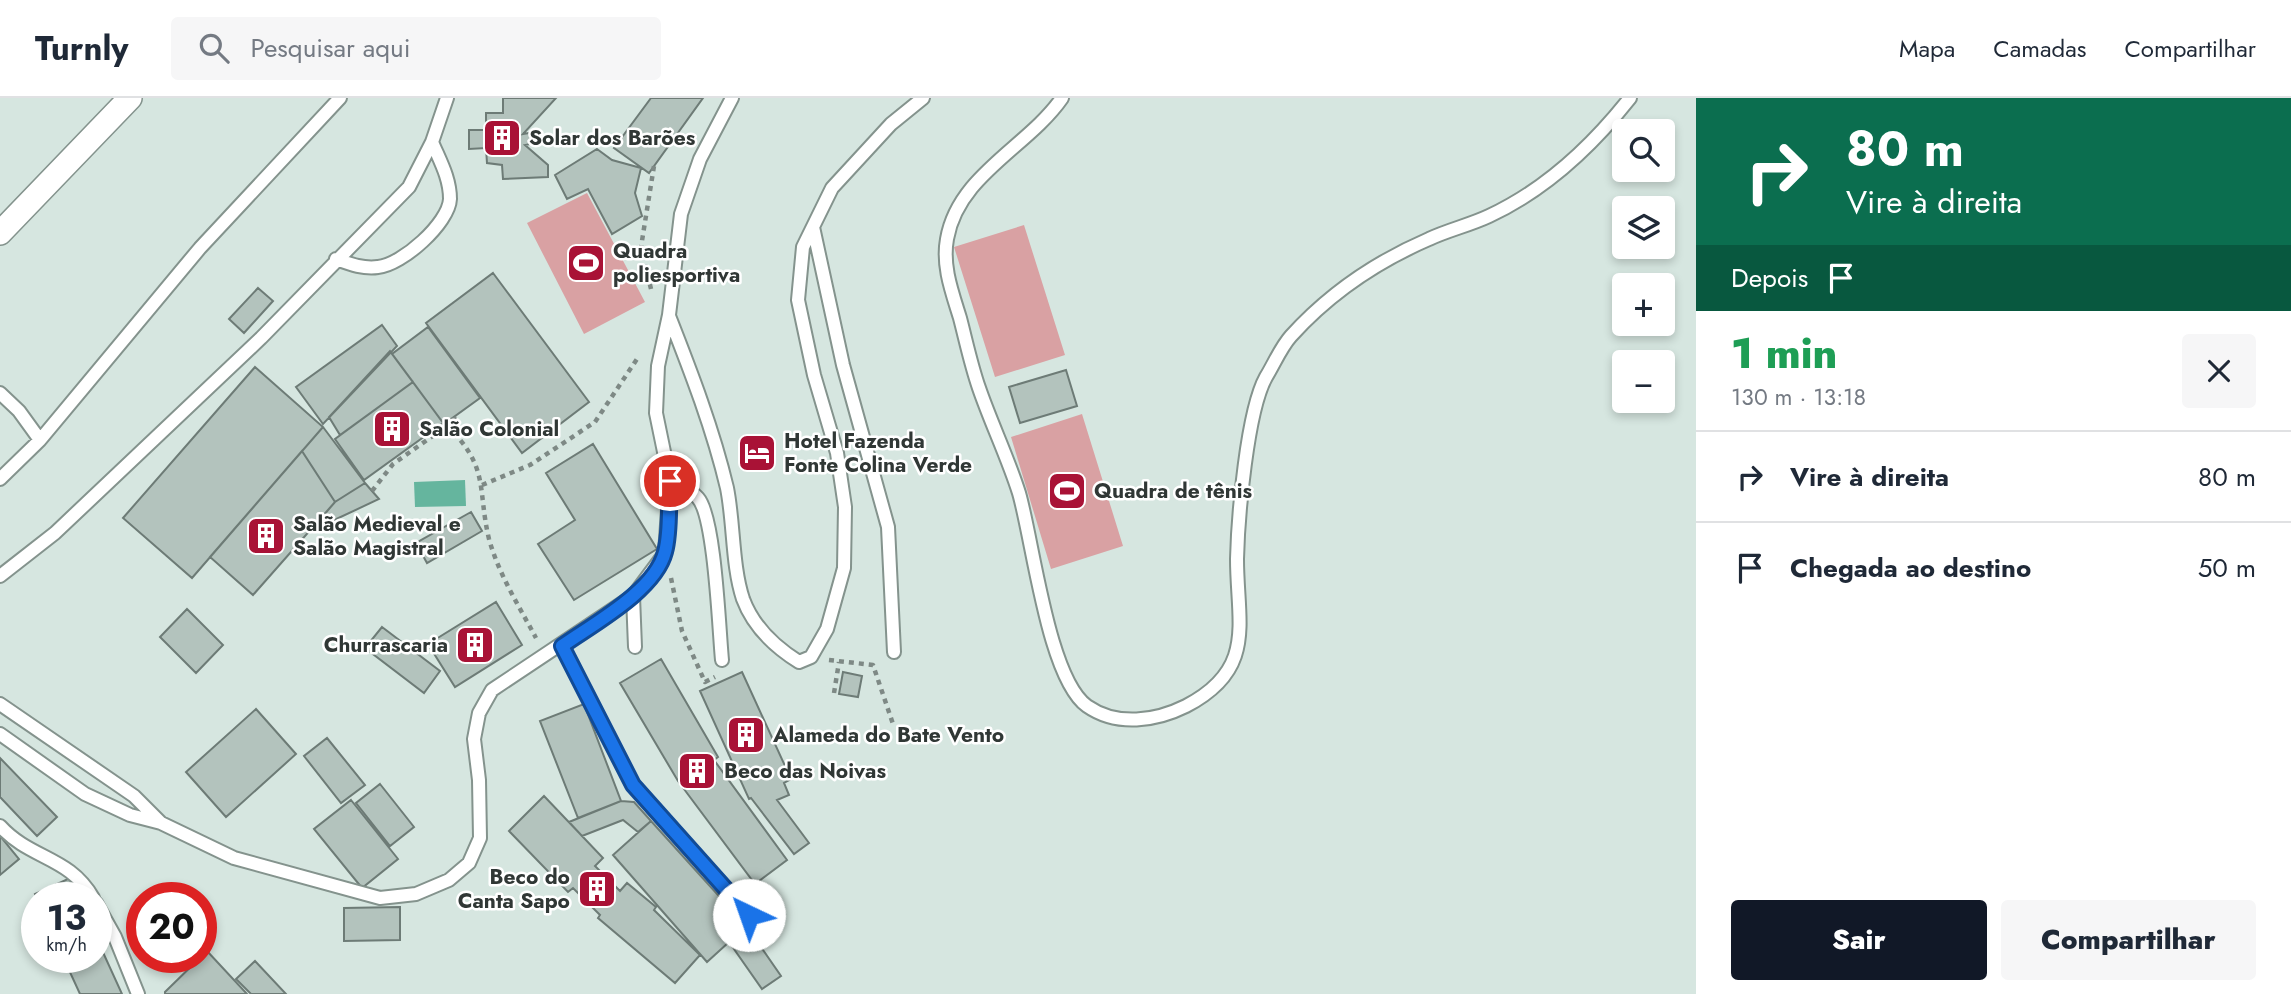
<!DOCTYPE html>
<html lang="pt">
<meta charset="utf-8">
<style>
body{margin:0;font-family:Jost,sans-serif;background:#f6f6f7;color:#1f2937;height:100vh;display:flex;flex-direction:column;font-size:26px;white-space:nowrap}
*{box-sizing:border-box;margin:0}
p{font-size:23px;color:#747a83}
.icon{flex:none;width:38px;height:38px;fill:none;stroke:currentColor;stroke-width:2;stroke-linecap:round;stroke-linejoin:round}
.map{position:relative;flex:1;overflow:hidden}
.drawer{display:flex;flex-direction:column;background:#fff;width:595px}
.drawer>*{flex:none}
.banner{background:#0b6e4f;color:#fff;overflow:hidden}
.buttons{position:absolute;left:1612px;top:21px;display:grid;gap:14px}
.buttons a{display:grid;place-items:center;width:63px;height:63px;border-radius:7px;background:#fff;box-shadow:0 4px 10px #0003;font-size:35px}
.speed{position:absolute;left:21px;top:784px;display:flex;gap:14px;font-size:35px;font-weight:700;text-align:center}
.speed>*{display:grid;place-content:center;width:91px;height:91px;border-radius:50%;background:#fff;box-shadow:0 4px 10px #0003;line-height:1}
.speed small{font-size:18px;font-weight:400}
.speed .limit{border:10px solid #d22;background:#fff;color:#111}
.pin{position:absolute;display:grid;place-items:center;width:60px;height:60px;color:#fff;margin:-30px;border:4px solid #fff;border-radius:50%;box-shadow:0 2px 7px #0007}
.me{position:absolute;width:77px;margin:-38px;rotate:318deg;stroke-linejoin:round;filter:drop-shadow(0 0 5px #0008)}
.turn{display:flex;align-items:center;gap:24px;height:147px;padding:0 35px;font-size:32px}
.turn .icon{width:91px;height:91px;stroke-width:2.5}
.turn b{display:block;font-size:49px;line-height:60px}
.then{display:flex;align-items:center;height:66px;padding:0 35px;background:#0003;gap:14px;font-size:26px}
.round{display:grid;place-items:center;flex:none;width:74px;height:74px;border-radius:7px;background:#f6f6f7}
.overview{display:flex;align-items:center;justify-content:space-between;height:119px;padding:0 35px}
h1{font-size:42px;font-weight:800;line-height:52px;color:#1e9e55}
.cta{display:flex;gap:14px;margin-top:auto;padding:14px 35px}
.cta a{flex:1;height:80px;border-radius:7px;background:#111827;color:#fff;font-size:28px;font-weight:800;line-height:80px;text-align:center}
.cta a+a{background:#f6f6f7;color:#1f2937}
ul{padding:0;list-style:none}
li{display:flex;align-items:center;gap:21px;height:91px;padding:0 35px;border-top:2px solid #e0e1e3}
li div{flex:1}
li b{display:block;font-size:26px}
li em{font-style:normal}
header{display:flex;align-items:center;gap:42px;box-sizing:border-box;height:98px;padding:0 35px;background:#fff;border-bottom:2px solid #e0e1e3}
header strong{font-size:33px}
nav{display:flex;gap:38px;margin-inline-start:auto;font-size:24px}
.search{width:490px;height:63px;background:#f6f6f7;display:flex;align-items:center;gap:18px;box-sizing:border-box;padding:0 24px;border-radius:7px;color:#747a83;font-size:26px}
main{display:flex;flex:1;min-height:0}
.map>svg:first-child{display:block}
</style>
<header>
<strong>Turnly</strong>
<div class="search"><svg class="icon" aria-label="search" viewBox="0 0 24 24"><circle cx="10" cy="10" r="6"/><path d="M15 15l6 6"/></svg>Pesquisar aqui</div>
<nav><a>Mapa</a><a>Camadas</a><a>Compartilhar</a></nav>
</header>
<main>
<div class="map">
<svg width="1696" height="896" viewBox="0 0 1696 896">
<rect width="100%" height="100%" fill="#d6e6e0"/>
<!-- green -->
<path fill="#d9a1a3" d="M 587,95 L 645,204 L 584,236 L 527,125 Z
M 1024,127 L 1065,257 L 995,279 L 954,149 Z
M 1082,316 L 1123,448 L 1051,471 L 1011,339 Z"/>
<!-- water -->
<path fill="#65b59e" d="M 465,382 L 466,408 L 415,409 L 414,384 Z"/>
<!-- building -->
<path fill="#b3c3bd" stroke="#6d7b76" stroke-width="2" d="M 503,0 L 556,0 L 523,36 L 535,34 L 536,45 L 525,47 L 548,67 L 548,79 L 503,81 L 502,67 L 487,65 L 486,50 L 469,51 L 469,32 L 486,32 L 486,15 L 503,15 Z
M 651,0 L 703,0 L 649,75 L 614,50 Z
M 597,51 L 612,62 L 641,70 L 635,95 L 642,118 L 612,136 L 588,91 L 567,101 L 555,77 Z
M 493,175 L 589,304 L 522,355 L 426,225 Z
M 258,190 L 273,203 L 244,235 L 229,221 Z
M 382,227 L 397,248 L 323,326 L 296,289 Z
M 428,229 L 480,300 L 444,326 L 392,256 Z
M 390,253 L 413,284 L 340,337 L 329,319 Z
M 255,269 L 323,329 L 192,480 L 123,420 Z
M 1066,272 L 1077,308 L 1020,325 L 1009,289 Z
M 413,284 L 443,325 L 364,382 L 335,341 Z
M 323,329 L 365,385 L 335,404 L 302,353 Z
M 593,346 L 657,451 L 574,502 L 538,446 L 575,422 L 546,375 Z
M 302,353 L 335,404 L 253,497 L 210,459 Z
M 365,385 L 379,401 L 330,424 L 323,418 L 335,404 Z
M 471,414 L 482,433 L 427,465 L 416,445 Z
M 496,504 L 522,547 L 455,589 L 428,546 Z
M 187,511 L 223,547 L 196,575 L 160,539 Z
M 382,529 L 440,573 L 424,595 L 365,550 Z
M 661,561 L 718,659 L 714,662 L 787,762 L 755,786 L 678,683 L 620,585 Z
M 742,574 L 791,681 L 784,685 L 789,697 L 777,702 L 809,745 L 794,756 L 751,700 L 749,701 L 700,593 Z
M 843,574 L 862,578 L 858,599 L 839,596 Z
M 584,606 L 621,703 L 578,720 L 540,623 Z
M 256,611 L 296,656 L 226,719 L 186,674 Z
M 327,640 L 365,687 L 341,705 L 304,658 Z
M 0,660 L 57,719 L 37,738 L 0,699 Z
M 380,686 L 414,729 L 390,748 L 356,705 Z
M 544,698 L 603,760 L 595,768 L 620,793 L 627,785 L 656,809 L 654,812 L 700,857 L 675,885 L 598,820 L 600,817 L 573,790 L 568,794 L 509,733 Z
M 351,702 L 398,761 L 362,790 L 314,731 Z
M 621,703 L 634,704 L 651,723 L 638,734 L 623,722 L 582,738 L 569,724 Z
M 651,723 L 747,829 L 781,878 L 762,891 L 729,844 L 707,864 L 613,757 Z
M 0,738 L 19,761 L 0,777 Z
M 70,780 L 79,800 L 37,801 L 35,796 Z
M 400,809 L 400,842 L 344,843 L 344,810 Z
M 96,839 L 122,896 L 80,896 L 63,859 L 96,859 Z
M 207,853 L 247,896 L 165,896 L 165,894 Z
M 255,863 L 286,896 L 251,896 L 236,881 Z"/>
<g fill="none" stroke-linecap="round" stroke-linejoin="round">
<defs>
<path id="lane" d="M 1062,0 C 1028,49 958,77 947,141 C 942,168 952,194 960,220 C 966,243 971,267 979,290 C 991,325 1008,360 1019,395 C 1033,443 1048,580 1087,608 C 1117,629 1156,623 1186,608 C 1257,571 1237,525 1237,461 C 1238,419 1247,313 1266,279 C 1274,266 1281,249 1291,238 C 1329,196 1378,163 1429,141 C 1448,132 1470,127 1489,118 C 1545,92 1592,48 1630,0
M 813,129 L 843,267 L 888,429 L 894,554
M 336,161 C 350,166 363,171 378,169 C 402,167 449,125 450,101 C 450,80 440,63 432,44
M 669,218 C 691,274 713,331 727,390 C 734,425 732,468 743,501 C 753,528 775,549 799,564 L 811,559 L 827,531 L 844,470 L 845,409 L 837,355 L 814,277 L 798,202 L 803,149 L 832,90 L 891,26 L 923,0
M 0,295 L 19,313 L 40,342
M 0,381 L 40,342 L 200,150 L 340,0
M 670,383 C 679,388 691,392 698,400 C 715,419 719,532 722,562
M 0,478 L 55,435 L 261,240 L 409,89 L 432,44 L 447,0
M 633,498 L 635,549
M 562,548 L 633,687 L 765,836
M 0,606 L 134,698 L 161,725
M 0,636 L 85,696 L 130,717 L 161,725 L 234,760 L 380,800 L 416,796 L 449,782 L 469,765 L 480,740 L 479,682 L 474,641 L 479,615 L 492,592 L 633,498 L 665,455 L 670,383 L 656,315 L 658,268 L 669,217 L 681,116 L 700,61 L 732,0
M 0,728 C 31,762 69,758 93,800
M 96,805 L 115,839 L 138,896"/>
<path id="street" d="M 0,135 L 130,0"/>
</defs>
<!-- lane casing -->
<use href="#lane" stroke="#84938d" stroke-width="16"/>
<!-- street casing -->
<use href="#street" stroke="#84938d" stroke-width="26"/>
<!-- path -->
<path stroke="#7e8985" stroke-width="4.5" stroke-dasharray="5 5" stroke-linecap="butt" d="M 651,191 L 641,149 L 654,68
M 454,319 L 460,339
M 482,387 L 530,367 L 595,324 L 639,258
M 372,393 L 393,366 L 447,328 C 490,369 477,391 489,441 C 499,477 519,508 536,540
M 671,480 L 682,533 L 705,584 L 715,579
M 829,562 L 873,567 L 893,626
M 834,595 L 839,564"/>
<!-- lane -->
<use href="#lane" stroke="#fff" stroke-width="12"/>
<!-- street -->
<use href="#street" stroke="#fff" stroke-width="23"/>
</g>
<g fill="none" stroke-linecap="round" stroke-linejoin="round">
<defs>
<path id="route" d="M 670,383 C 668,405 671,432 665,454 C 655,493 593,526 562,548 L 633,687 L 749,817"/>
</defs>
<!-- route casing -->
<use href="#route" stroke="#114b97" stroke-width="18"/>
<!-- route -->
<use href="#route" stroke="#1a73e8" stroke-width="12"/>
</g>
<!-- icons -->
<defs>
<symbol id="building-square" viewBox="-11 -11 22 22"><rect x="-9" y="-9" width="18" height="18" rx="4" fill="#a91236" stroke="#fff"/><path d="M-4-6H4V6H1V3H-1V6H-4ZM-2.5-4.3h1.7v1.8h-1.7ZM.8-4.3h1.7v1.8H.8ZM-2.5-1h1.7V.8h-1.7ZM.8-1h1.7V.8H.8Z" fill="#fff"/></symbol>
<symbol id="stadium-square" viewBox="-11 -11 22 22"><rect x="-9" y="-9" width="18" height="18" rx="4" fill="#a91236" stroke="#fff"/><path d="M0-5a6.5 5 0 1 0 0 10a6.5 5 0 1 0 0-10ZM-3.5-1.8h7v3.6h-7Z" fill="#fff"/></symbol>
<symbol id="hotel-square" viewBox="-11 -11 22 22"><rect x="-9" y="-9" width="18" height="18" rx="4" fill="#a91236" stroke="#fff"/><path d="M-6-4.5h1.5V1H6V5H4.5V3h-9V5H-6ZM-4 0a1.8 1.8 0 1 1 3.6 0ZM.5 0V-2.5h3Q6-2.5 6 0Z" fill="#fff"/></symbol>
</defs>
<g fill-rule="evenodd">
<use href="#building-square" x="480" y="18" width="44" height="44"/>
<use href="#stadium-square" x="564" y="143" width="44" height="44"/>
<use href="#building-square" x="370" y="309" width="44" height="44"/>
<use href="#hotel-square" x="735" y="333" width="44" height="44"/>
<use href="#stadium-square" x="1045" y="371" width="44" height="44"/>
<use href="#building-square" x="244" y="416" width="44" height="44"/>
<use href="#building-square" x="453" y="525" width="44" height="44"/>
<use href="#building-square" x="724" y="615" width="44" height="44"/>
<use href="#building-square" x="675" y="651" width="44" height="44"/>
<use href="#building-square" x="575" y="769" width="44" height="44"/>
</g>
<g text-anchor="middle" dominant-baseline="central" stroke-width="5" stroke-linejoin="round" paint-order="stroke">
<!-- poi labels -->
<g font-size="21" font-weight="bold" fill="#303735" stroke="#fff" text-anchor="start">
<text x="529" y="40">Solar dos Barões</text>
<text x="613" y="153">Quadra<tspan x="613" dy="24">poliesportiva</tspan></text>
<text x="419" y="331">Salão Colonial</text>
<text x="784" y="343">Hotel Fazenda<tspan x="784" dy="24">Fonte Colina Verde</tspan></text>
<text x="1094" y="393">Quadra de tênis</text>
<text x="293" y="426">Salão Medieval e<tspan x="293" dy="24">Salão Magistral</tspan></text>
<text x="448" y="547" text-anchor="end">Churrascaria</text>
<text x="773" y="637">Alameda do Bate Vento</text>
<text x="724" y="673">Beco das Noivas</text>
<text x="570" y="779" text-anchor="end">Beco do<tspan x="570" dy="24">Canta Sapo</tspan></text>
</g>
</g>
</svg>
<div class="buttons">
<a><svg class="icon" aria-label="search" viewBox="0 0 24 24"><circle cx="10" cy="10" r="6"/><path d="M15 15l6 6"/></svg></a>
<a><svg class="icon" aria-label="layers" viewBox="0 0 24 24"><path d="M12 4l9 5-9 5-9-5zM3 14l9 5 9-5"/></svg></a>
<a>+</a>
<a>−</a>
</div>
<div class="speed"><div>13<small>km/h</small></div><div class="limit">20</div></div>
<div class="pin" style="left:670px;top:383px;background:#d93025"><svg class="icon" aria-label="arrive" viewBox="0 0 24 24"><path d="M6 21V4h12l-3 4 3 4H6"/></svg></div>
<svg class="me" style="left:749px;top:817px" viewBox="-20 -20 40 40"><circle r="19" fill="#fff"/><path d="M0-13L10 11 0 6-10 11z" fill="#1a73e8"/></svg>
</div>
<section class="drawer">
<div class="banner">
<div class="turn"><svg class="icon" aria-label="right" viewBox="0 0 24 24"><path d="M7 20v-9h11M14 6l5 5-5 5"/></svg><div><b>80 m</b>Vire à direita</div></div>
<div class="then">Depois<svg class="icon" aria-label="arrive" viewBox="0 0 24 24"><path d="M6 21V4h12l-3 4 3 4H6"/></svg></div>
</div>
<div class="overview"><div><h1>1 min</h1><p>130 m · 13:18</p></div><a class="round"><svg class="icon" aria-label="close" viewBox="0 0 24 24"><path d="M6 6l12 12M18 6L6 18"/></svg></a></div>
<ul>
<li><svg class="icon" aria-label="right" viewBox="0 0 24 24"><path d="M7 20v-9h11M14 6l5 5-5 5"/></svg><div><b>Vire à direita</b></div><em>80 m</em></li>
<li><svg class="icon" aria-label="arrive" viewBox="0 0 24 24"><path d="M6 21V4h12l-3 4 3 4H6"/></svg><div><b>Chegada ao destino</b></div><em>50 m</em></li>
</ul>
<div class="cta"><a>Sair</a><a>Compartilhar</a></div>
</section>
</main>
